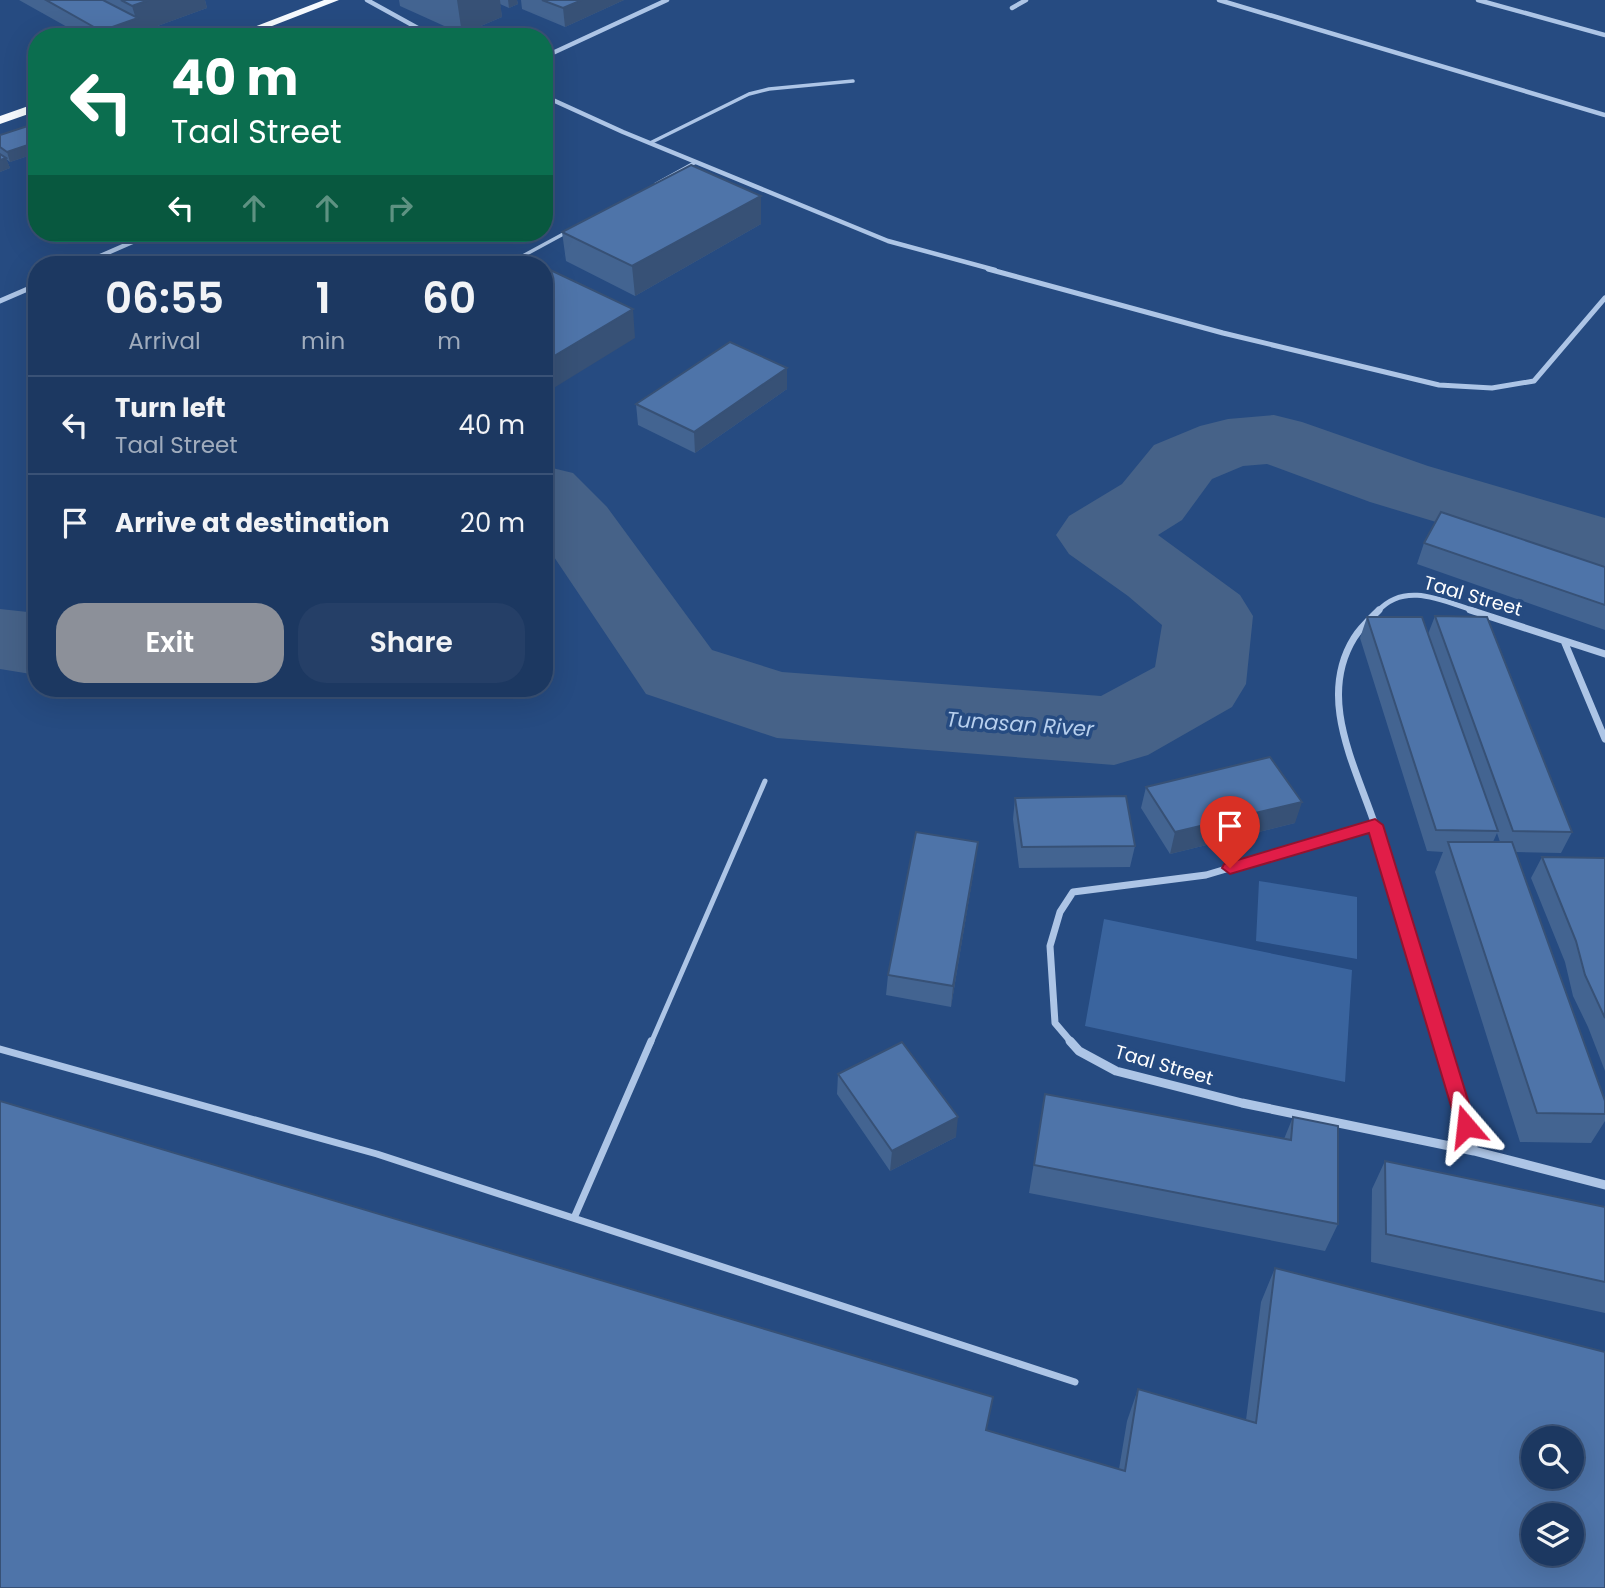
<!DOCTYPE html>
<style>
body{margin:0;font-family:Poppins,sans-serif;background:#253f67;color:#f1f3f6;height:100vh;display:flex;flex-direction:column;font-size:26px;white-space:nowrap}
*{box-sizing:border-box;margin:0}
p{font-size:23px;color:#a0acbd}
.icon{flex:none;width:38px;height:38px;fill:none;stroke:currentColor;stroke-width:2;stroke-linecap:round;stroke-linejoin:round}
.map{position:relative;flex:1;overflow:hidden}
.panel{position:absolute;left:28px;top:256px;width:525px;height:441px;display:flex;flex-direction:column;background:#1c3861;border-radius:28px;box-shadow:0 7px 28px #0002,0 0 0 2px #3a5276}
.panel>*{flex:none}
.banner{position:absolute;left:28px;top:28px;width:525px;height:214px;border-radius:28px;box-shadow:0 7px 28px #0002,0 0 0 2px #3a5276;background:#0b6e4f;color:#fff;overflow:hidden}
.tools{position:absolute;left:1521px;top:1426px;display:grid;gap:14px}
.tools a{display:grid;place-items:center;width:63px;height:63px;border-radius:50%;background:#1c3861;box-shadow:0 7px 28px #0002,0 0 0 2px #3a5276;font-size:35px}
.pin{position:absolute;display:grid;place-items:center;width:60px;height:60px;color:#fff;margin:-72px -30px;border-radius:50% 50% 50% 0;rotate:-45deg;box-shadow:0 0 7px #0007}
.pin .icon{rotate:45deg}
.me{position:absolute;width:77px;margin:-38px;rotate:343deg;stroke-linejoin:round;filter:drop-shadow(0 0 5px #0008)}
.turn{display:flex;align-items:center;gap:24px;height:147px;padding:0 28px;font-size:32px}
.turn .icon{width:91px;height:91px;stroke-width:2.5}
.turn b{display:block;font-size:49px;line-height:60px}
.lanes{display:flex;align-items:center;height:66px;padding:0 28px;background:#0003;justify-content:center;gap:35px;direction:ltr}
.lanes .off{opacity:.35}
.eta{display:flex;justify-content:space-evenly;align-items:center;height:119px;text-align:center}
.eta b{font-size:42px;font-weight:600;line-height:49px}
.primary-button{display:flex;gap:14px;margin-top:auto;padding:14px 28px}
.primary-button a{flex:1;height:80px;border-radius:28px;background:#8c9099;color:#fff;font-size:28px;font-weight:600;line-height:80px;text-align:center}
.primary-button a+a{background:#253f67;color:#f1f3f6}
ul{padding:0;list-style:none}
li{display:flex;align-items:center;gap:21px;height:98px;padding:0 28px;border-top:2px solid #3a5276}
li div{flex:1}
li b{display:block;font-size:26px}
li em{font-style:normal}
.map>svg:first-child{display:block}
</style>
<div class="map">
<svg width="1605" height="1588" viewBox="0 0 1605 1588">
<rect width="100%" height="100%" fill="#264b81"/>
<!-- green -->
<path fill="#3a649e" d="M 1259,881 L 1357,897 L 1357,959 L 1256,941 Z
M 1104,919 L 1352,970 L 1345,1082 L 1085,1026 Z"/>
<g fill="none" stroke-linecap="round" stroke-linejoin="round">
<!-- river -->
<path fill="#466288" fill-rule="evenodd" d="M 1274,415 L 1302,422 L 1428,466 L 1605,518 L 1605,573 L 1370,502 L 1267,464 L 1243,466 L 1212,479 L 1182,520 L 1158,535 L 1240,595 L 1253,616 L 1246,684 L 1232,707 L 1148,755 L 1114,765 L 777,738 L 646,694 L 544,542 L 544,466 L 573,473 L 607,507 L 712,650 L 782,672 L 1101,696 L 1155,667 L 1162,625 L 1128,596 L 1069,554 L 1056,535 L 1069,516 L 1122,484 L 1154,445 L 1200,426 L 1228,419 Z
M 0,609 L 37,613 L 37,675 L 0,669 Z"/>
<!-- service-far2 -->
<path stroke="#adc5e6" stroke-width="3.5" d="M 650,143 L 749,94 L 769,89 L 853,81
M 656,184 L 696,162
M 508,264 L 567,232"/>
<!-- service-far1 -->
<path stroke="#adc5e6" stroke-width="5" d="M 651,1043 L 765,781"/>
<!-- service -->
<path stroke="#adc5e6" stroke-width="7" d="M 0,1049 L 377,1154 L 1075,1382
M 574,1218 L 651,1041"/>
<!-- minor-far3 -->
<path stroke="#adc5e6" stroke-width="4.5" d="M 367,0 L 434,37
M 1219,0 L 1605,115
M 1478,0 L 1605,35
M 1012,8 L 1026,0
M 544,57 L 667,0
M 544,96 L 623,132 L 888,241 L 995,270
M 82,264 L 153,233"/>
<!-- minor-far2 -->
<path stroke="#adc5e6" stroke-width="5" d="M 988,269 L 1223,333 L 1439,385 L 1492,388 L 1534,381 L 1605,298
M 0,301 L 37,285
M 1378,611 C 1405,581 1443,601 1475,611"/>
<!-- minor-far1 -->
<path stroke="#adc5e6" stroke-width="7" d="M 1470,610 L 1605,654
M 1564,641 L 1605,739
M 1375,825 L 1441,1043
M 1072,1043 L 1055,1023 L 1050,946 L 1060,912 L 1073,892 L 1206,875 L 1375,825 C 1355,765 1317,698 1354,638 C 1360,628 1371,618 1379,610"/>
<!-- minor -->
<path stroke="#adc5e6" stroke-width="9" d="M 1070,1041 L 1079,1051 L 1116,1071 L 1242,1103 L 1474,1151 L 1605,1185
M 1441,1041 L 1474,1151"/>
<!-- trunk -->
<path fill="#f6fafe" fill-rule="evenodd" d="M 324,0 L 339,0 L 244,37 L 228,37 Z
M 37,103 L 37,111 L 0,124 L 0,116 Z"/>
</g>
<!-- wall -->
<path fill="#436491" fill-rule="evenodd" d="M 19,0 L 205,0 L 207,8 L 141,32 L 143,37 L 85,37 Z
M 399,0 L 517,0 L 518,4 L 509,8 L 500,4 L 502,17 L 462,34 L 400,6 Z
M 521,0 L 624,0 L 565,27 L 522,9 Z
M 37,47 L 37,59 L 35,58 L 32,49 Z
M 37,123 L 37,153 L 10,162 L 6,159 L 10,168 L 0,172 L 0,135 Z
M 761,224 L 635,296 L 566,261 L 562,232 Z
M 787,368 L 787,389 L 695,453 L 638,425 L 636,404 Z
M 1424,543 L 1605,567 L 1605,630 L 1417,564 Z
M 1435,616 L 1572,832 L 1561,853 L 1516,852 L 1605,1101 L 1605,1121 L 1591,1143 L 1520,1142 L 1435,872 L 1443,852 L 1427,851 L 1360,638 L 1367,617 L 1428,634 ZM 1497,833 L 1500,842 L 1493,842 Z
M 1146,787 L 1295,823 L 1170,854 L 1141,808 Z
M 1015,798 L 1135,846 L 1130,867 L 1019,868 L 1013,819 Z
M 978,842 L 975,863 L 951,1007 L 886,995 L 888,975 Z
M 1542,857 L 1605,858 L 1605,1071 L 1588,1027 L 1573,996 L 1565,962 L 1531,878 Z
M 838,1074 L 956,1137 L 890,1171 L 837,1094 Z
M 1045,1094 L 1284,1139 L 1293,1117 L 1338,1224 L 1325,1251 L 1029,1193 Z
M 1385,1161 L 1605,1207 L 1605,1313 L 1371,1262 L 1372,1189 Z
M 1275,1268 L 1605,1588 L 0,1588 L 986,1430 L 1119,1469 L 1127,1421 L 1138,1389 L 1246,1420 L 1261,1302 Z"/>
<!-- shaded-wall -->
<path fill="#375176" d="M 149,0 L 205,0 L 207,8 L 141,32 L 143,37 L 103,37 L 101,31 L 136,19 L 132,6 Z
M 457,0 L 500,0 L 502,17 L 462,34 Z
M 508,0 L 517,0 L 518,4 L 509,8 Z
M 582,0 L 624,0 L 565,27 L 563,8 Z
M 37,142 L 37,153 L 10,162 L 7,152 Z
M 6,158 L 10,168 L 0,172 L 0,160 Z
M 761,196 L 761,224 L 635,296 L 632,266 Z
M 633,309 L 635,338 L 544,394 L 544,362 Z
M 787,368 L 787,389 L 695,453 L 694,432 Z
M 1302,802 L 1295,823 L 1170,854 L 1175,832 Z
M 978,842 L 975,863 L 951,1007 L 953,986 Z
M 958,1117 L 956,1137 L 890,1171 L 892,1151 Z"/>
<!-- building -->
<path fill="#4e74a9" stroke="#375176" stroke-width="2" fill-rule="evenodd" d="M 46,0 L 103,0 L 138,18 L 101,31 Z
M 121,0 L 149,0 L 132,6 Z
M 542,0 L 582,0 L 563,8 Z
M 37,123 L 37,142 L 7,152 L 0,147 L 0,135 Z
M 0,154 L 6,158 L 0,160 Z
M 691,165 L 761,196 L 632,266 L 562,232 Z
M 524,257 L 539,264 L 510,264 Z
M 544,267 L 633,309 L 544,362 Z
M 730,342 L 787,368 L 694,432 L 636,404 Z
M 1441,512 L 1605,567 L 1605,605 L 1424,543 Z
M 1435,616 L 1487,617 L 1572,832 L 1513,831 Z
M 1367,617 L 1422,617 L 1498,831 L 1436,830 Z
M 1270,757 L 1302,802 L 1175,832 L 1146,787 Z
M 1126,796 L 1135,846 L 1022,847 L 1015,798 Z
M 916,832 L 978,842 L 953,986 L 888,975 Z
M 1448,842 L 1512,842 L 1605,1101 L 1605,1114 L 1537,1113 Z
M 1542,857 L 1605,858 L 1605,1018 L 1585,975 L 1576,941 Z
M 902,1042 L 958,1117 L 892,1151 L 838,1074 Z
M 1045,1094 L 1291,1140 L 1293,1117 L 1338,1126 L 1338,1224 L 1034,1165 Z
M 0,1101 L 993,1397 L 986,1430 L 1125,1471 L 1138,1389 L 1256,1423 L 1275,1268 L 1605,1352 L 1605,1588 L 0,1588 ZM 1533,1438 L 1572,1438 L 1572,1477 L 1533,1477 ZM 1533,1516 L 1572,1516 L 1572,1554 L 1533,1554 Z
M 1385,1161 L 1605,1207 L 1605,1282 L 1386,1234 Z"/>
<!-- route -->
<path fill="#e11d48" stroke="#92132f" stroke-width="2" d="M 1375,819 L 1383,825 L 1476,1126 L 1473,1132 L 1466,1134 L 1460,1132 L 1457,1126 L 1369,833 L 1230,874 L 1222,868 L 1224,864 Z"/>
<g text-anchor="middle" dominant-baseline="central" stroke-width="7" stroke-linejoin="round" paint-order="stroke">
<!-- street labels -->
<g font-size="19" fill="#fff" stroke="#264b81">
<text transform="translate(1473 596) rotate(16)">Taal Street</text>
<text transform="translate(1164 1065) rotate(16)">Taal Street</text>
</g>
<!-- water labels -->
<g font-size="21" font-style="italic" fill="#b8d0ee" stroke="#264b81">
<text transform="translate(1020 724) rotate(4)">Tunasan River</text>
</g>
</g>
</svg>
<div class="tools">
<a><svg class="icon" aria-label="search" viewBox="0 0 24 24"><circle cx="10" cy="10" r="6"/><path d="M15 15l6 6"/></svg></a>
<a><svg class="icon" aria-label="layers" viewBox="0 0 24 24"><path d="M12 4l9 5-9 5-9-5zM3 14l9 5 9-5"/></svg></a>
</div>
<div class="pin" style="left:1230px;top:868px;background:#d93025"><svg class="icon" aria-label="arrive" viewBox="0 0 24 24"><path d="M6 21V4h12l-3 4 3 4H6"/></svg></div>
<svg class="me" style="left:1466px;top:1126px" viewBox="-20 -20 40 40"><path d="M0-17L14 15 0 8-14 15z" fill="#e11d48" stroke="#fff" stroke-width="4"/></svg>
<div class="banner">
<div class="turn"><svg class="icon" aria-label="left" viewBox="0 0 24 24"><path d="M17 20v-9H6M10 6l-5 5 5 5"/></svg><div><b>40 m</b>Taal Street</div></div>
<div class="lanes"><svg class="icon" aria-label="left" viewBox="0 0 24 24"><path d="M17 20v-9H6M10 6l-5 5 5 5"/></svg><svg class="icon off" aria-label="ahead" viewBox="0 0 24 24"><path d="M12 20V5M6 11l6-6 6 6"/></svg><svg class="icon off" aria-label="ahead" viewBox="0 0 24 24"><path d="M12 20V5M6 11l6-6 6 6"/></svg><svg class="icon off" aria-label="right" viewBox="0 0 24 24"><path d="M7 20v-9h11M14 6l5 5-5 5"/></svg></div>
</div>
<section class="panel">
<div class="eta">
<div><b>06:55</b><p>Arrival</p></div>
<div><b>1</b><p>min</p></div>
<div><b>60</b><p>m</p></div>
</div>
<ul>
<li><svg class="icon" aria-label="left" viewBox="0 0 24 24"><path d="M17 20v-9H6M10 6l-5 5 5 5"/></svg><div><b>Turn left</b><p>Taal Street</p></div><em>40 m</em></li>
<li><svg class="icon" aria-label="arrive" viewBox="0 0 24 24"><path d="M6 21V4h12l-3 4 3 4H6"/></svg><div><b>Arrive at destination</b></div><em>20 m</em></li>
</ul>
<div class="primary-button"><a>Exit</a><a>Share</a></div>
</section>
</div>
